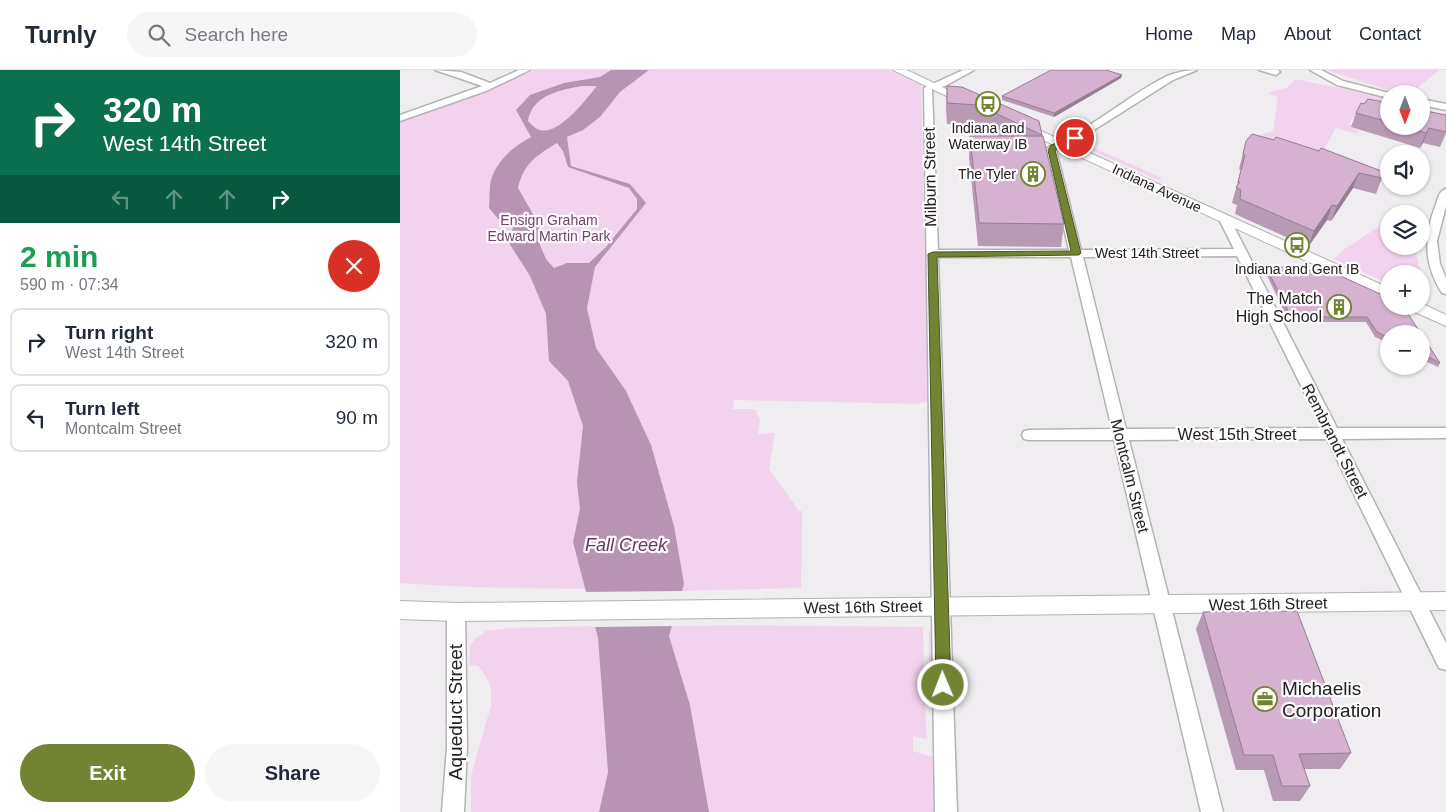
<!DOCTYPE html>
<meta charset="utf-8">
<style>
body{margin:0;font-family:Arial,sans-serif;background:#f6f6f7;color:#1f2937;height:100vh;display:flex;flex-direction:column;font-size:19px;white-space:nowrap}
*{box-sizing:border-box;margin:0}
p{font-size:16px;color:#747a83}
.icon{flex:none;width:28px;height:28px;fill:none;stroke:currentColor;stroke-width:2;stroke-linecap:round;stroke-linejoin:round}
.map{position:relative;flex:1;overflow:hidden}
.drawer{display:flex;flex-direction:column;background:#fff;width:400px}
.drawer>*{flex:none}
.top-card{background:#0b6e4f;color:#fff;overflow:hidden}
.needle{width:32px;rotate:180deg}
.tools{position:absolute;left:980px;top:15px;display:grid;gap:10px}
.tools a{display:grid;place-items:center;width:50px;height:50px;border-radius:50%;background:#fff;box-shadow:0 1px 4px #0004;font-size:25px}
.pin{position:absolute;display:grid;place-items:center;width:42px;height:42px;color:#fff;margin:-21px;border:2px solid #fff;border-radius:50%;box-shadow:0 1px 5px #0007}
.me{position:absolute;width:55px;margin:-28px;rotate:359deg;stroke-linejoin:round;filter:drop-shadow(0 0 4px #0008)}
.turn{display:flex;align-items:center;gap:18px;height:105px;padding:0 20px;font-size:22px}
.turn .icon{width:65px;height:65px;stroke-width:2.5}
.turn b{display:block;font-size:35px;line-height:42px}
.lanes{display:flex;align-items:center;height:48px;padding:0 20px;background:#0003;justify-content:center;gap:25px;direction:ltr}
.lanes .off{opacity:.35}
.round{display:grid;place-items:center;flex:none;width:52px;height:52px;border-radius:26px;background:#f6f6f7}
.head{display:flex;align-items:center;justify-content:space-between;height:85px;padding:0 20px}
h1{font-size:30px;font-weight:800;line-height:38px;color:#1e9e55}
.button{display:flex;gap:10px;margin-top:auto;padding:10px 20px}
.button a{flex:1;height:58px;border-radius:30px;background:#728433;color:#fff;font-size:20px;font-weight:800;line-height:58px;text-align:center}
.button a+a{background:#f6f6f7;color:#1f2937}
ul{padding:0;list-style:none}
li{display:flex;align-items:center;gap:15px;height:68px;margin:0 10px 8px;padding:0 10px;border:2px solid #e0e1e3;border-radius:10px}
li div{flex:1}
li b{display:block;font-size:19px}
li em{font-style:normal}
header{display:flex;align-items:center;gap:30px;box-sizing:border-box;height:70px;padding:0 25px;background:#fff;border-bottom:1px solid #e0e1e3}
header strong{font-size:24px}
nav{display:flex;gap:28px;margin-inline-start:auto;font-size:18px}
.search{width:350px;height:45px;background:#f6f6f7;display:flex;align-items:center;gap:12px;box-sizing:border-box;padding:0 18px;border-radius:28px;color:#747a83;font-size:19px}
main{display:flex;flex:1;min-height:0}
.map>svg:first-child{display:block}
</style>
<header>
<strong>Turnly</strong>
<div class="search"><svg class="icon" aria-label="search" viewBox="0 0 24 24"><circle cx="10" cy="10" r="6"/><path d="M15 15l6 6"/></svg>Search here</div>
<nav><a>Home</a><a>Map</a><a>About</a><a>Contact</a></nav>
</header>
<main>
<section class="drawer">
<div class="top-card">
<div class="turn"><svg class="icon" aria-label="right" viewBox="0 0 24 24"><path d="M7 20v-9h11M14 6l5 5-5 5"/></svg><div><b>320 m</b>West 14th Street</div></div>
<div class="lanes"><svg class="icon off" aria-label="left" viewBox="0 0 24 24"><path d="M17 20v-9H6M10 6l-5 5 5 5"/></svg><svg class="icon off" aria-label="ahead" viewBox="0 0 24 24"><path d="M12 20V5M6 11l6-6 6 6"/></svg><svg class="icon off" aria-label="ahead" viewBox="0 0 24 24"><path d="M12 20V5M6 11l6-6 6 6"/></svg><svg class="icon" aria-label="right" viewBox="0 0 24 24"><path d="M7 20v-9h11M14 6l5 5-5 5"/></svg></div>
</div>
<div class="head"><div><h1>2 min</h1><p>590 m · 07:34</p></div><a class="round" style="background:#d93025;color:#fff"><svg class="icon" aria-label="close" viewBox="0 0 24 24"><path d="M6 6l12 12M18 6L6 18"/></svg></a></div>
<ul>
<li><svg class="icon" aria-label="right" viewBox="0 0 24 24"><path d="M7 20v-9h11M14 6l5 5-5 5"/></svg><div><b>Turn right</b><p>West 14th Street</p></div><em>320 m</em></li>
<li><svg class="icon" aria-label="left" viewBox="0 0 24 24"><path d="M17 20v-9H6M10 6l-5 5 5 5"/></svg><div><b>Turn left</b><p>Montcalm Street</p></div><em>90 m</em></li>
</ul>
<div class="button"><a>Exit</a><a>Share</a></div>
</section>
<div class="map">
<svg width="1046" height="742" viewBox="0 0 1046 742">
<rect width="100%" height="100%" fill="#f0edf0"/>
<!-- green -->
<path fill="#f2d3ed" d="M 134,0 L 489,0 L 521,15 L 529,331 L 517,334 L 334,330 L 333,339 L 355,339 L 360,350 L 358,364 L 375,363 L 369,399 L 399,441 L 402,441 L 401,518 L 280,521 L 281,518 C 187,519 94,520 0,513 L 0,51 L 83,23 Z
M 926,0 L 1039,0 L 1010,24 L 999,24 Z
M 895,9 L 989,28 L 989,48 L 953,47 L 949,54 L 952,55 L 951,57 L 959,61 L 957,64 L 936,58 L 919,88 L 852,67 L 873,61 L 878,27 L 869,24 L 872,21 L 887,18 Z
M 683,73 L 762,108 L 758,110 L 686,78 Z
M 989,150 L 989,176 L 1014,176 L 1021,204 L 989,204 L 989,214 L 934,189 L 943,180 Z
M 337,555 L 523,557 L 524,606 L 529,607 L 529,561 L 533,561 L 536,622 L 525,632 L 527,669 L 513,666 L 513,681 L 537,688 L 538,742 L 309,742 L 290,635 L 269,566 L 272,556 Z
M 195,556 L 198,568 L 208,702 L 199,742 L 71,742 L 71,705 L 91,636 L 91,618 L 86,606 L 78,596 L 69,595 L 70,575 L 76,568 L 86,561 L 109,558 Z"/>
<!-- water -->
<path fill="#b795b2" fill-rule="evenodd" d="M 211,0 L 249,0 L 220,22 L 200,47 L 183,60 L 167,67 L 171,96 L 230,114 L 246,133 L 195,197 L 187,238 L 196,278 L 226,321 L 251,375 L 274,456 L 284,514 L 269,566 L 290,635 L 309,742 L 199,742 L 208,702 L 198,568 L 173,472 L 180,439 L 177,412 L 183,356 L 168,311 L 149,291 L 146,244 L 130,206 L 109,173 L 113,157 L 100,151 L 89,138 C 90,129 89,118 91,110 C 97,90 114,76 131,67 L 116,40 L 130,25 L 164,13 L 200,7 ZM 182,16 L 197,16 C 186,29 157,69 137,59 C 134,57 130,53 128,51 C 132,25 160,20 182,16 ZM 157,73 L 163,81 L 168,97 L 229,118 L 237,129 L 237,139 L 205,178 L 189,193 L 167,193 L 154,198 L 146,189 L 140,175 L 138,153 L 118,118 C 124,93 136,86 157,73 Z"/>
<!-- pier -->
<path fill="#f0edf0" d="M 283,521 L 275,556 L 193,557 L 184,522 Z"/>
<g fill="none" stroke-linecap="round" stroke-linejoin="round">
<defs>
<path id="minor" d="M 35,0 L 61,2 L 90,13 L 119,0 L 130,0 L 86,21 L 0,51 L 0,45 L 82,16 Z
M 563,0 L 574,0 L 545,16 L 532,19 L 538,180 L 669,180 L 646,80 C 653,71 663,71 672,65 C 705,48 734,22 767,6 C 777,2 787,0 797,0 L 773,10 L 678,70 L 656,80 L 681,180 L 834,179 L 819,149 L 825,146 L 829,147 L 937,358 L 1046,358 L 1046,368 L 942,369 L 1046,573 L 1046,600 L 1039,598 L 927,369 L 729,370 L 823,742 L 801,742 L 714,370 L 629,370 L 624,369 L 622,365 L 624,361 L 629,360 L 712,359 L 671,187 L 538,187 L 557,742 L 535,742 L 524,18 ZM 837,186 L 922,358 L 726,359 L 683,187 Z
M 859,0 L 878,0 L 880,2 L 876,5 Z
M 910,0 L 921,0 L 943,11 L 993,24 L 989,24 L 989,28 L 937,15 Z
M 1021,29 L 1046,34 L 1046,40 L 1021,35 Z
M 1046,119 L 1046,136 L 1037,171 L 1040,194 L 1046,208 L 1046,224 L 1042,223 C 1023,194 1024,165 1036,134 C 1038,128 1039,121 1046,119 Z
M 56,534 L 62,537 L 65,542 L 67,677 L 64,742 L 42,742 L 47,677 L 47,542 L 50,537 Z"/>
<path id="major" d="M 493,0 L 507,0 L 575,33 L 573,35 L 565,35 Z
M 619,51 L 989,218 L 989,229 L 615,57 L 613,55 Z
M 1021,233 L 1046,245 L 1046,256 L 1008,239 L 1006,236 L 1021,236 Z
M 1046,522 L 1046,540 L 56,551 L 0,549 L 0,531 L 56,533 Z"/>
</defs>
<!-- minor casing -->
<use href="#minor" stroke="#b4b2b4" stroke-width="3"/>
<!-- major casing -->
<use href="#major" stroke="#b4b2b4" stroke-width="2"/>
<!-- minor -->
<use href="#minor" fill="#fff" fill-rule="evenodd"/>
<!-- major -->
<use href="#major" fill="#fff" fill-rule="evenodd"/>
</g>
<!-- wall -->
<path fill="#b79ab3" d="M 722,5 L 721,8 L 654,47 L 602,30 L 602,26 Z
M 547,16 L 642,65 L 664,154 L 661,177 L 578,176 L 569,88 L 570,66 L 599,66 L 577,56 L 547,54 L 546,37 Z
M 989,33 L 989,56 L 1021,56 L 1046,45 L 1046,63 L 1040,77 L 1023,73 L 1020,78 L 951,57 L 956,43 Z
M 846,71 L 982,108 L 976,124 L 953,118 L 931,151 L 927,150 L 908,177 L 835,144 L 837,135 L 832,133 L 841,100 L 839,99 Z
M 866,197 L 900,203 L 1021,264 L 989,264 L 989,273 L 975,267 L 966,252 L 889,252 L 865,201 Z
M 1021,264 L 1040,293 L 1038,297 L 1021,289 Z
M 803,542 L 951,683 L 940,699 L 904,699 L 910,716 L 900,731 L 873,731 L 864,700 L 836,700 L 796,559 Z"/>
<!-- shaded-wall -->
<path fill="#957d92" d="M 722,5 L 721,8 L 654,47 L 654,43 Z
M 1029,58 L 1023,73 L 1020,78 L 1026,63 Z
M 959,103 L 953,118 L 931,151 L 937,136 Z
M 932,135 L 927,150 L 908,177 L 914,161 Z"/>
<!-- building -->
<path fill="#d5b3d0" stroke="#957d92" d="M 651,0 L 706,0 L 722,5 L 654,43 L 602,26 Z
M 547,16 L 562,17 L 639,51 L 642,65 L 578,35 L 547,33 Z
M 968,29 L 989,33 L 989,52 L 956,43 L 961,33 L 964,34 Z
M 1021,40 L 1046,45 L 1046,62 L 1029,58 L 1026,63 L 1003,56 L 1021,56 Z
M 852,64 L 874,70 L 876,67 L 919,81 L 921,78 L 984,102 L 982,108 L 959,103 L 937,136 L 932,135 L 914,161 L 840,129 L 841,120 L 836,117 L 840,112 L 838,112 L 845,85 L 843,84 L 846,71 Z
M 570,66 L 643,66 L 664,154 L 579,153 Z
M 866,197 L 895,197 L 900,203 L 921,197 L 989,228 L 989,236 L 1003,236 L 1021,264 L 989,264 L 989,268 L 977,262 L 967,247 L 891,247 Z
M 1021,264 L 1040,293 L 1021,283 Z
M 897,541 L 951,683 L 899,684 L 910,716 L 882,716 L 873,685 L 844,685 L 803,542 Z"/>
<!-- route -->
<path fill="#728433" stroke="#4a5621" d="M 675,66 L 677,67 L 677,70 L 655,80 L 681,183 L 679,185 L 537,187 L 551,615 L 549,620 L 543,622 L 538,620 L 536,615 L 528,184 L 533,182 L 671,181 L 648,80 L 651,75 Z"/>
<!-- icons -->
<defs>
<symbol id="bus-ring" viewBox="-11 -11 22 22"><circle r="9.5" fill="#fefbfd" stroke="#728433" stroke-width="1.5"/><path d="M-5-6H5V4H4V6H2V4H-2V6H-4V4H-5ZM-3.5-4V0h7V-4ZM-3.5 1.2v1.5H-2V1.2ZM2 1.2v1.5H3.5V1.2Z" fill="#728433"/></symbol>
<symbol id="building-ring" viewBox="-11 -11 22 22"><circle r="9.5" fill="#fefbfd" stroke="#728433" stroke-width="1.5"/><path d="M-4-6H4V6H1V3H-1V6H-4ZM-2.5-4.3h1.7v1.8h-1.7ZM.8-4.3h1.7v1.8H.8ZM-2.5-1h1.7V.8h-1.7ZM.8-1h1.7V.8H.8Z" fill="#728433"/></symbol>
<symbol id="office-ring" viewBox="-11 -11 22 22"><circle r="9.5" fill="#fefbfd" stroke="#728433" stroke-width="1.5"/><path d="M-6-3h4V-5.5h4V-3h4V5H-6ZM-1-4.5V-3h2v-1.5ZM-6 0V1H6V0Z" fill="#728433"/></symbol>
</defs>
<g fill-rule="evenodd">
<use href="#bus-ring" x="574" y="20" width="28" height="28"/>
<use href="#building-ring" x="619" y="90" width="28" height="28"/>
<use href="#bus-ring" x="883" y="161" width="28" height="28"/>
<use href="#building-ring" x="925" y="223" width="28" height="28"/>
<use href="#office-ring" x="851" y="615" width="28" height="28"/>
</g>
<g text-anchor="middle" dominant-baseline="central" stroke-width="4.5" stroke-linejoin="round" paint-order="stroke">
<!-- far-poi labels -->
<g font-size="14" fill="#222122" stroke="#fefbfd">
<text x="588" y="58">Indiana and<tspan x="588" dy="16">Waterway IB</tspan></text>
<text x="616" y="104" text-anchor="end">The Tyler</text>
<text x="897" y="199">Indiana and Gent IB</text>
</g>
<!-- far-street labels -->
<g font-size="14" fill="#222122" stroke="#fefbfd">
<text transform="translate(757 118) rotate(25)">Indiana Avenue</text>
<text x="747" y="183">West 14th Street</text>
</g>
<!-- far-park labels -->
<g font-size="14" fill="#72446c" stroke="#fefbfd">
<text x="149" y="150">Ensign Graham<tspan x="149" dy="16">Edward Martin Park</tspan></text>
</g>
<!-- street labels -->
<g font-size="16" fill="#222122" stroke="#fefbfd">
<text transform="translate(530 107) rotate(-91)">Milburn Street</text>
<text x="837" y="364">West 15th Street</text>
<text transform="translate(935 371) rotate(63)">Rembrandt Street</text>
<text transform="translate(730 406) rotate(76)">Montcalm Street</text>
<text transform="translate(868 534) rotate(-1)">West 16th Street</text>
<text transform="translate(463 537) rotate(-1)">West 16th Street</text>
</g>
<!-- poi labels -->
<g font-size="16" fill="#222122" stroke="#fefbfd" text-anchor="end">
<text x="922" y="228">The Match<tspan x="922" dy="18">High School</tspan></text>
</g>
<!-- water labels -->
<g font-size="18" font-style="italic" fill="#63365e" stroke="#fefbfd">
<text x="226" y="475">Fall Creek</text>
</g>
<!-- near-poi labels -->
<g font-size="19" fill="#222122" stroke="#fefbfd" text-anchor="start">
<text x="882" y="618">Michaelis<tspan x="882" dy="22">Corporation</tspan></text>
</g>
<!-- near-street labels -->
<g font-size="19" fill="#222122" stroke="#fefbfd">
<text transform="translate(55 642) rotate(-90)">Aqueduct Street</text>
</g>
</g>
</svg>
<div class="tools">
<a><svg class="needle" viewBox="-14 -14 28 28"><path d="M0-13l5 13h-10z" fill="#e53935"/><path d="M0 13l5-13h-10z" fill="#747a83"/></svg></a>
<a><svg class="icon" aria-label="sound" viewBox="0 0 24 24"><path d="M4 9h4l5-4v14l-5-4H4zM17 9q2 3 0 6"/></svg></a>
<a><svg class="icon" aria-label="layers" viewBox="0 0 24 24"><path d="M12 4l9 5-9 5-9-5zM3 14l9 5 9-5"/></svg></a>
<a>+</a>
<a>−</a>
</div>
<div class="pin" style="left:675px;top:68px;background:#d93025"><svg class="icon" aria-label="arrive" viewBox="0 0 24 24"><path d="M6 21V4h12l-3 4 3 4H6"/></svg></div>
<svg class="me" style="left:543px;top:615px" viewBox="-20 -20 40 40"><circle r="17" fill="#728433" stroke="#fff" stroke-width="3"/><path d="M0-11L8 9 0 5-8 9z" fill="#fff"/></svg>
</div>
</main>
